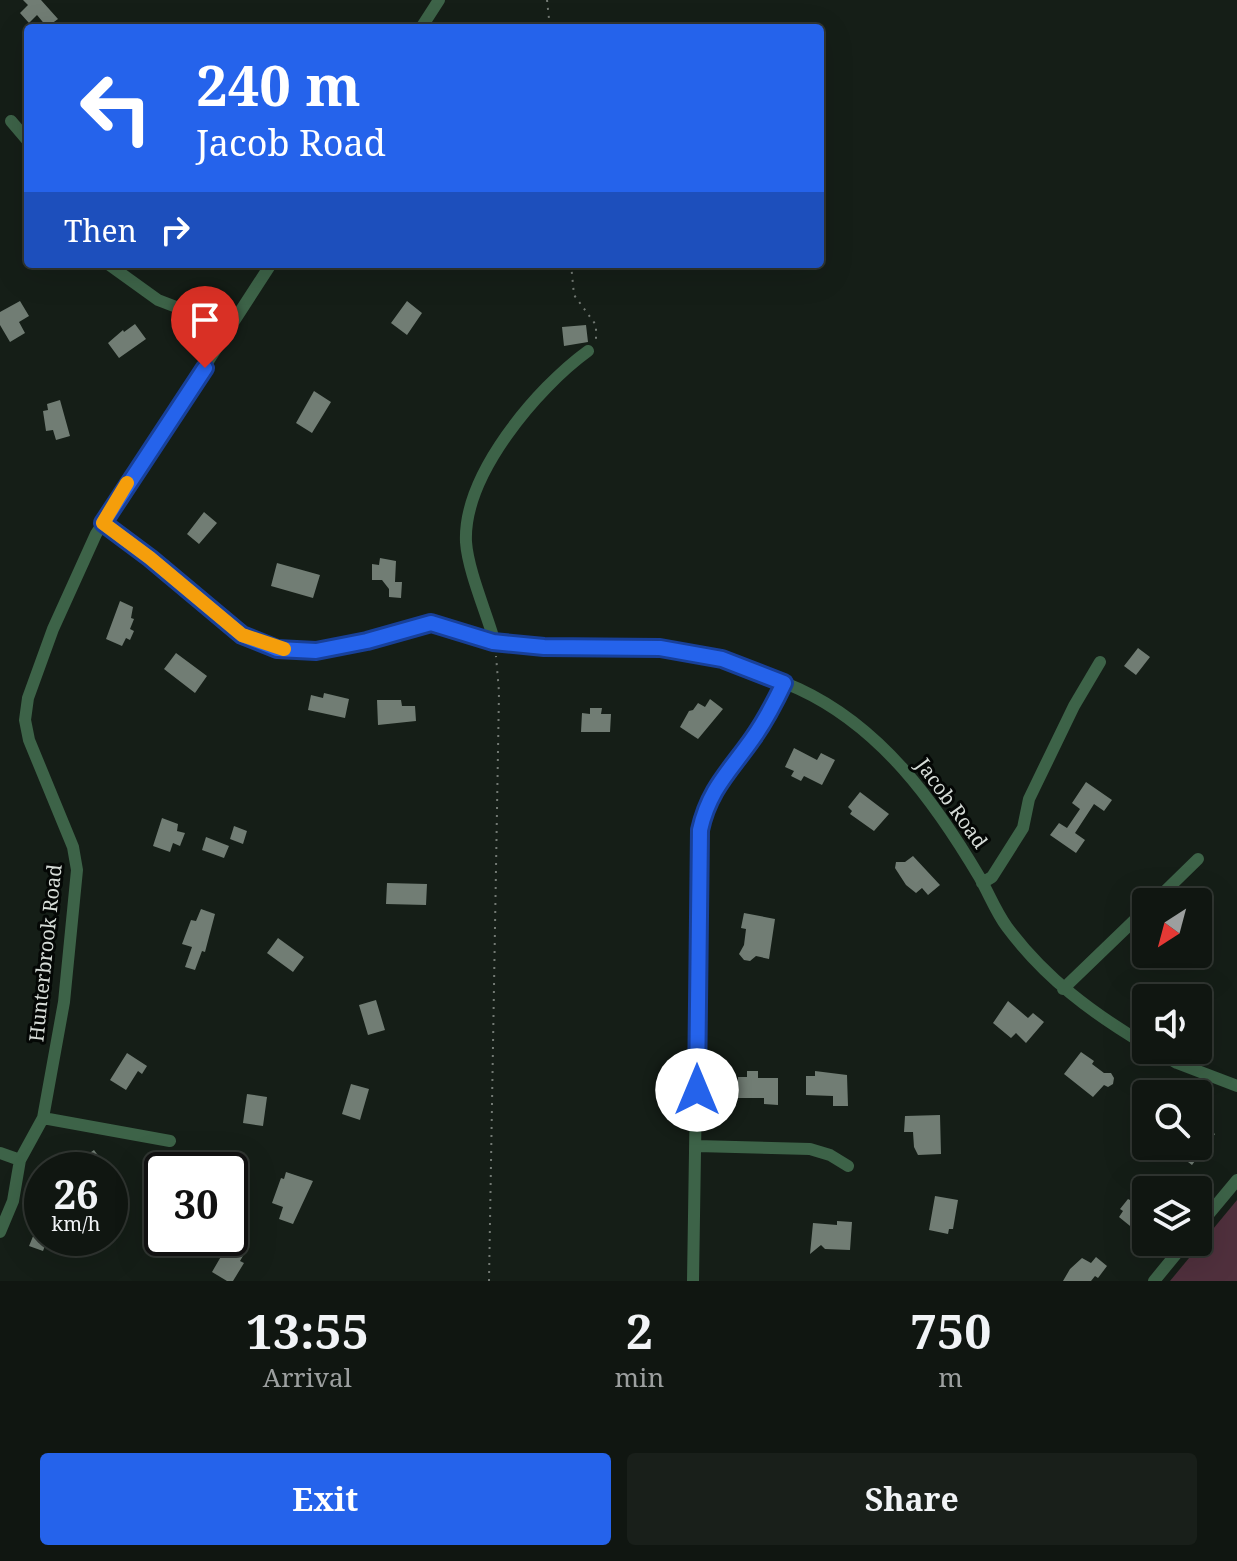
<!DOCTYPE html>
<style>
body{margin:0;font-family:"Noto Serif",serif;background:#191f1a;color:#f1f3f6;height:100vh;display:flex;flex-direction:column;font-size:30px;white-space:nowrap}
*{box-sizing:border-box;margin:0}
p{font-size:26px;color:#9c9f9f}
.icon{flex:none;width:44px;height:44px;fill:none;stroke:currentColor;stroke-width:2;stroke-linecap:round;stroke-linejoin:round}
.map{position:relative;height:1281px;overflow:hidden}
.drawer{display:flex;flex-direction:column;background:#101611;flex:1}
.drawer>*{flex:none}
.hud{position:absolute;left:24px;top:24px;width:800px;height:244px;border-radius:8px;box-shadow:0 8px 32px #0002,0 0 0 2px #303531;background:#2563eb;color:#fff;overflow:hidden}
.needle{width:52px;rotate:216deg}
.tools{position:absolute;left:1132px;top:888px;display:grid;gap:16px}
.tools a{display:grid;place-items:center;width:80px;height:80px;border-radius:8px;background:#101611;box-shadow:0 8px 32px #0002,0 0 0 2px #303531;font-size:40px}
.speed{position:absolute;left:24px;top:1152px;display:flex;gap:16px;font-size:40px;font-weight:700;text-align:center}
.speed>*{display:grid;place-content:center;width:104px;height:104px;border-radius:50%;background:#101611;box-shadow:0 8px 32px #0002,0 0 0 2px #303531;line-height:1}
.speed small{font-size:20px;font-weight:400}
.speed .limit{border:4px solid #111;border-radius:12px;background:#fff;color:#111}
.pin{position:absolute;display:grid;place-items:center;width:68px;height:68px;color:#fff;margin:-82px -34px;border-radius:50% 50% 50% 0;rotate:-45deg;box-shadow:0 0 8px #0007}
.pin .icon{rotate:45deg}
.me{position:absolute;width:88px;margin:-44px;rotate:0deg;stroke-linejoin:round;filter:drop-shadow(0 0 6px #0008)}
.turn{display:flex;align-items:center;gap:28px;height:168px;padding:0 40px;font-size:36px}
.turn .icon{width:104px;height:104px;stroke-width:2.5}
.turn b{display:block;font-size:56px;line-height:68px}
.then{display:flex;align-items:center;height:76px;padding:0 40px;background:#0003;gap:16px;font-size:30px}
.eta{display:flex;justify-content:space-evenly;align-items:center;height:136px;text-align:center}
.eta b{font-size:48px;font-weight:700;line-height:56px}
.button{display:flex;gap:16px;margin-top:auto;padding:16px 40px}
.button a{flex:1;height:92px;border-radius:8px;background:#2563eb;color:#fff;font-size:32px;font-weight:700;line-height:92px;text-align:center}
.button a+a{background:#191f1a;color:#f1f3f6}
.map>svg:first-child{display:block}
</style>
<div class="map">
<svg width="1237" height="1281" viewBox="0 0 1237 1281">
<rect width="100%" height="100%" fill="#151e17"/>
<!-- green -->
<path fill="#50303d" d="M 1237,1200 L 1237,1281 L 1170,1281 Z"/>
<!-- building -->
<path fill="#717d74" d="M 23,0 L 41,0 L 58,19 L 47,27 L 37,15 L 29,23 L 20,13 L 28,5 Z
M 20,301 L 29,316 L 19,322 L 25,333 L 10,342 L 0,325 L 0,312 Z
M 407,301 L 422,313 L 407,335 L 391,323 Z
M 135,324 L 146,339 L 119,358 L 108,343 L 123,330 L 124,332 Z
M 586,325 L 588,342 L 564,346 L 562,327 Z
M 314,391 L 331,402 L 312,433 L 296,423 Z
M 60,400 L 70,436 L 56,440 L 53,430 L 46,431 L 43,411 L 48,410 L 47,404 Z
M 204,512 L 217,523 L 199,544 L 187,534 Z
M 380,558 L 396,561 L 395,582 L 402,582 L 401,598 L 389,597 L 389,589 L 382,580 L 372,580 L 372,564 L 379,565 Z
M 277,563 L 320,575 L 313,598 L 271,586 Z
M 120,601 L 133,607 L 131,618 L 134,619 L 130,629 L 134,631 L 130,640 L 126,638 L 122,646 L 106,639 Z
M 1138,648 L 1150,657 L 1136,675 L 1124,666 Z
M 176,653 L 207,676 L 195,693 L 164,669 Z
M 324,693 L 349,699 L 345,718 L 308,710 L 311,695 L 323,698 Z
M 710,699 L 723,709 L 698,739 L 680,727 L 689,711 L 693,710 L 698,703 L 705,707 Z
M 377,700 L 401,700 L 402,706 L 415,706 L 416,721 L 378,725 Z
M 590,708 L 602,708 L 601,714 L 611,714 L 610,732 L 581,732 L 582,713 L 590,714 Z
M 794,748 L 817,760 L 821,753 L 835,760 L 822,785 L 804,776 L 801,781 L 791,776 L 794,771 L 785,767 Z
M 1086,782 L 1112,800 L 1104,811 L 1094,804 L 1075,833 L 1085,840 L 1076,853 L 1050,835 L 1059,823 L 1067,828 L 1080,809 L 1072,803 Z
M 860,792 L 889,814 L 874,831 L 850,814 L 852,811 L 848,807 Z
M 162,818 L 178,824 L 177,831 L 185,833 L 180,846 L 173,843 L 170,852 L 153,846 Z
M 234,826 L 247,831 L 243,844 L 230,839 Z
M 206,837 L 229,846 L 224,858 L 202,850 Z
M 913,856 L 940,885 L 928,895 L 922,888 L 916,893 L 906,885 L 895,868 L 896,862 L 905,862 Z
M 387,883 L 427,884 L 426,905 L 386,904 Z
M 201,909 L 215,914 L 205,952 L 202,951 L 195,970 L 185,967 L 192,947 L 182,944 L 191,920 L 196,921 Z
M 744,913 L 775,919 L 769,959 L 756,956 L 750,961 L 744,960 L 739,954 L 744,945 L 746,929 L 741,928 Z
M 278,938 L 304,957 L 293,972 L 267,953 Z
M 376,1000 L 385,1030 L 368,1035 L 359,1005 Z
M 1008,1001 L 1028,1018 L 1033,1013 L 1044,1022 L 1026,1043 L 1016,1033 L 1011,1038 L 993,1023 Z
M 1081,1052 L 1094,1061 L 1092,1064 L 1104,1073 L 1111,1073 L 1114,1078 L 1113,1084 L 1108,1087 L 1104,1085 L 1093,1097 L 1064,1074 Z
M 127,1053 L 147,1066 L 142,1074 L 138,1071 L 126,1090 L 110,1080 Z
M 747,1071 L 758,1071 L 758,1078 L 778,1078 L 778,1105 L 764,1104 L 764,1098 L 738,1098 L 738,1077 L 747,1077 Z
M 815,1071 L 847,1075 L 848,1106 L 833,1106 L 833,1096 L 806,1095 L 806,1076 L 815,1076 Z
M 351,1084 L 369,1089 L 360,1120 L 342,1114 Z
M 247,1094 L 267,1097 L 263,1126 L 243,1123 Z
M 940,1115 L 941,1154 L 918,1155 L 914,1147 L 913,1132 L 904,1132 L 905,1116 Z
M 1198,1121 L 1215,1134 L 1192,1165 L 1180,1156 L 1184,1152 L 1177,1146 L 1198,1146 Z
M 94,1150 L 105,1165 L 98,1170 L 65,1170 Z
M 286,1172 L 313,1181 L 293,1224 L 279,1219 L 283,1207 L 272,1203 L 281,1178 L 284,1179 Z
M 1146,1183 L 1146,1219 L 1135,1230 L 1119,1217 L 1123,1211 L 1120,1209 L 1128,1199 L 1132,1201 Z
M 935,1196 L 958,1200 L 953,1229 L 949,1229 L 948,1234 L 929,1230 Z
M 837,1221 L 852,1222 L 850,1250 L 825,1249 L 821,1245 L 810,1254 L 813,1223 L 837,1225 Z
M 34,1234 L 48,1238 L 43,1251 L 29,1246 Z
M 235,1240 L 248,1247 L 240,1261 L 244,1263 L 233,1281 L 227,1281 L 212,1272 L 223,1253 L 226,1255 Z
M 1096,1257 L 1107,1266 L 1098,1278 L 1095,1276 L 1091,1281 L 1063,1281 L 1070,1269 L 1082,1258 L 1091,1263 Z"/>
<g fill="none" stroke-linecap="round" stroke-linejoin="round">
<!-- path -->
<path stroke="#727973" stroke-width="2" stroke-dasharray="2 6" stroke-linecap="butt" d="M 547,0 L 550,28
M 571,264 L 574,295 L 596,325 L 596,341
M 489,1281 L 499,692 L 496,656"/>
<!-- minor -->
<path stroke="#3d6348" stroke-width="12" d="M 421,28 L 439,0
M 11,121 L 28,141
M 108,264 L 158,300 L 210,320 L 227,333
M 103,523 C 119,536 137,547 153,561 C 191,592 227,635 276,648 C 310,657 354,645 387,634 C 400,630 416,622 430,623 C 452,624 474,640 496,643 C 551,650 606,642 660,648 C 709,653 754,669 799,689 C 881,727 935,802 980,878 C 989,894 996,912 1007,927 C 1045,978 1092,1013 1146,1045
M 495,643 C 487,614 468,571 466,542 C 463,475 537,388 588,351
M 982,883 L 992,877 L 1023,828 L 1029,799 L 1074,706 L 1100,662
M 1154,902 L 1198,859
M 1063,989 L 1146,909
M 1155,1050 L 1177,1063 L 1237,1086
M 43,1118 L 170,1141
M 697,1146 L 810,1149 L 830,1155 L 848,1166
M 0,1153 L 20,1160
M 1198,1227 L 1237,1180
M 0,1232 L 13,1201 L 20,1160 L 43,1118 L 64,1002 L 77,870 L 73,847 L 29,740 L 25,720 L 28,698 L 53,629 L 96,534 L 271,264
M 693,1281 L 700,830 L 709,798 L 754,737 L 784,683
M 1154,1281 L 1186,1242"/>
</g>
<g fill="none" stroke-linecap="round" stroke-linejoin="round">
<defs>
<path id="route" d="M 205,368 L 103,523 L 150,558 L 242,635 L 277,649 L 316,651 L 367,641 L 431,623 L 493,642 L 544,647 L 660,648 L 722,659 L 784,683 C 775,702 765,721 753,738 C 730,771 709,789 700,830 L 697,1090"/>
</defs>
<!-- route casing -->
<use href="#route" stroke="#184099" stroke-width="20"/>
<!-- route -->
<use href="#route" stroke="#2563eb" stroke-width="14"/>
<!-- slow -->
<path stroke="#f59e0b" stroke-width="14" d="M 127,483 L 103,523 L 150,558 L 242,635 L 284,649"/>
</g>
<g text-anchor="middle" dominant-baseline="central" stroke-width="6" stroke-linejoin="round" paint-order="stroke">
<!-- street labels -->
<g font-size="20" fill="#d6dcd7" stroke="#040705">
<text transform="translate(952 803) rotate(54)">Jacob Road</text>
<text transform="translate(45 953) rotate(-84)">Hunterbrook Road</text>
</g>
</g>
</svg>
<div class="tools">
<a><svg class="needle" viewBox="-14 -14 28 28"><path d="M0-13l5 13h-10z" fill="#e53935"/><path d="M0 13l5-13h-10z" fill="#9c9f9f"/></svg></a>
<a><svg class="icon" aria-label="sound" viewBox="0 0 24 24"><path d="M4 9h4l5-4v14l-5-4H4zM17 9q2 3 0 6"/></svg></a>
<a><svg class="icon" aria-label="search" viewBox="0 0 24 24"><circle cx="10" cy="10" r="6"/><path d="M15 15l6 6"/></svg></a>
<a><svg class="icon" aria-label="layers" viewBox="0 0 24 24"><path d="M12 4l9 5-9 5-9-5zM3 14l9 5 9-5"/></svg></a>
</div>
<div class="speed"><div>26<small>km/h</small></div><div class="limit">30</div></div>
<div class="pin" style="left:205px;top:368px;background:#d93025"><svg class="icon" aria-label="arrive" viewBox="0 0 24 24"><path d="M6 21V4h12l-3 4 3 4H6"/></svg></div>
<svg class="me" style="left:697px;top:1090px" viewBox="-20 -20 40 40"><circle r="19" fill="#fff"/><path d="M0-13L10 11 0 6-10 11z" fill="#2563eb"/></svg>
<div class="hud">
<div class="turn"><svg class="icon" aria-label="left" viewBox="0 0 24 24"><path d="M17 20v-9H6M10 6l-5 5 5 5"/></svg><div><b>240 m</b>Jacob Road</div></div>
<div class="then">Then<svg class="icon" aria-label="right" viewBox="0 0 24 24"><path d="M7 20v-9h11M14 6l5 5-5 5"/></svg></div>
</div>
</div>
<section class="drawer">
<div class="eta">
<div><b>13:55</b><p>Arrival</p></div>
<div><b>2</b><p>min</p></div>
<div><b>750</b><p>m</p></div>
</div>
<div class="button"><a>Exit</a><a>Share</a></div>
</section>
